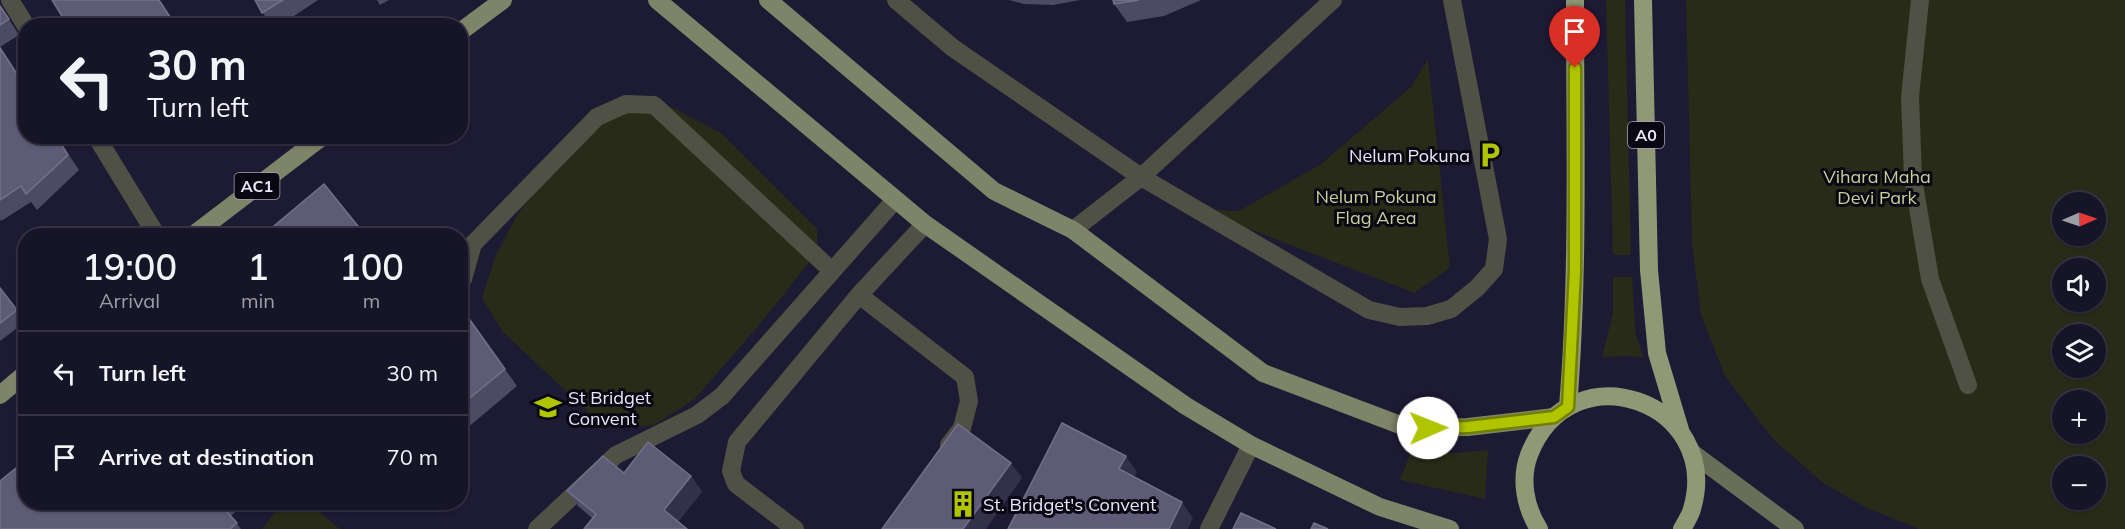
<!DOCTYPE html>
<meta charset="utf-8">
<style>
body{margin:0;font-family:Mulish,sans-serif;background:#1f1d2f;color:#f1f3f6;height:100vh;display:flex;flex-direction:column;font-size:22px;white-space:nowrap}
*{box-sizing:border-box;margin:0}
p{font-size:20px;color:#9e9ea7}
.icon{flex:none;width:33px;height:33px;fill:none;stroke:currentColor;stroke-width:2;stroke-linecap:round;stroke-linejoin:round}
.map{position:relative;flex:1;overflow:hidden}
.side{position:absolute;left:18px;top:228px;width:450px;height:282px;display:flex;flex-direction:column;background:#161427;border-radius:24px;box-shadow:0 2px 4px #0004,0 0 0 2px #353344}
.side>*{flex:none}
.hud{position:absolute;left:18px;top:18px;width:450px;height:126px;border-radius:24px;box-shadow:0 2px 4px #0004,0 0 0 2px #353344;background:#161427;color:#f1f3f6;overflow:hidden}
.needle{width:39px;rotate:88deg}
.controls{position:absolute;left:2052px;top:192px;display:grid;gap:12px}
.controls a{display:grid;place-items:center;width:54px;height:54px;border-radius:50%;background:#161427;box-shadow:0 2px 4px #0004,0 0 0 2px #353344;font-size:30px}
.pin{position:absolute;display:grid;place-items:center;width:51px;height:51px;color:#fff;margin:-62px -26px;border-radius:50% 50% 50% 0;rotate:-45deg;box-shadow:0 0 6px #0007}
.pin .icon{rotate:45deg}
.me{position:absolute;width:66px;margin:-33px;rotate:89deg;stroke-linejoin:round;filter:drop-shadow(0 0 4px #0008)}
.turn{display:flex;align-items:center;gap:21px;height:126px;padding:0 30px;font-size:27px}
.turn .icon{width:78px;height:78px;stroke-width:2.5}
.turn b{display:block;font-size:42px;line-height:51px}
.eta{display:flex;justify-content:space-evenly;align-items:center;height:102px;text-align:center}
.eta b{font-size:36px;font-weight:600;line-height:42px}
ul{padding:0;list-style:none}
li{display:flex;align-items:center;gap:18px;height:84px;padding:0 30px;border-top:2px solid #353344}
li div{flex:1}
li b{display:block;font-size:22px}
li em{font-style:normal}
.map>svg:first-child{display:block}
</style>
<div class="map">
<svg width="2125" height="529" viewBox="0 0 2125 529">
<rect width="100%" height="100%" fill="#1d1a34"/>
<!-- green -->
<path fill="#272b17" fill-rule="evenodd" d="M 1606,0 L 1625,0 L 1631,255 L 1613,255 Z
M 1686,0 L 2125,0 L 2125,529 L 1919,529 L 1867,508 L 1823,483 L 1773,439 L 1725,376 L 1701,315 L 1692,243 ZM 2062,202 L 2096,202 L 2096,236 L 2062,236 ZM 2062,268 L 2096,268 L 2096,302 L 2062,302 ZM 2062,334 L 2096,334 L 2096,368 L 2062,368 ZM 2062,400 L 2096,400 L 2096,434 L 2062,434 ZM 2062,466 L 2096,466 L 2096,500 L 2062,500 Z
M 1428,59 L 1450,268 L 1414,293 L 1198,209 L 1239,211 L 1321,164 L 1411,87 Z
M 656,99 L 721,133 L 817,229 L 817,252 L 765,318 L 695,399 L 654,425 L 630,428 L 590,414 L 502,331 L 482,298 L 495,257 L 517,215 L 578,137 L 627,102 Z
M 1613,277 L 1632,277 L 1636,336 L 1644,358 L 1629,356 L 1602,357 L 1613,313 Z
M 1488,450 L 1485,499 L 1400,480 L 1411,452 L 1457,453 Z
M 283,503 L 308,503 L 340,529 L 262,529 Z"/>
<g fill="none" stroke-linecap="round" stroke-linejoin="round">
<!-- lane -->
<path stroke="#4e5144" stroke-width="18" d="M 896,0 L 953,48 L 1141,177 L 1369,310 L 1400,317 L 1427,316 L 1451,309 L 1477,288 L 1494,269 L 1498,239 L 1452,0
M 1920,0 L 1910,97 L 1913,178 L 1930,279 L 1968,385
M 1073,230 L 1141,177 L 1333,0
M 463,279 L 473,244 L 597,117 L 626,104 L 654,105 L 832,271
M 859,295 L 965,377 L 969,401 L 962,428 L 949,445
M 537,529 L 616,455 L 697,415 L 722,396 L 895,200
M 795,529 L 736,484 L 731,471 L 737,442 L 859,295 L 925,224"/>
<!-- street -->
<path stroke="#4e5144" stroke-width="18" d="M 10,0 L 26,26
M 96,136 L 157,236
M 1209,529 L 1251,445"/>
<!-- secondary -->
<path stroke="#696e58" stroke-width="18" d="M 1691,452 L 1795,529"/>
<!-- primary -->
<path stroke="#7e8468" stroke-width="18" d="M 657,0 L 925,224 L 1186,406 L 1251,445 L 1380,507 L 1450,529
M 768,0 L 994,191 L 1073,230 L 1263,373 L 1408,428 L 1468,427 L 1554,417
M 460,32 L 503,0
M 192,236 L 323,136
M 0,395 L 26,373"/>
<!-- highway -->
<path stroke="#919876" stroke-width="18" d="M 1643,0 L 1649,270 L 1657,353 L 1681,433
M 1568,407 C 1579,272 1575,136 1575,0
M 1539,529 C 1525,507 1520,479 1529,455 C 1571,347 1723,402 1692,509 C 1690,516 1686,522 1682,529"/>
</g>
<!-- wall -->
<path fill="#4d4a66" d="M 255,0 L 318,0 L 279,26 L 271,26 Z
M 377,0 L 389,0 L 380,5 Z
M 1009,0 L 1080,0 L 1053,5 L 1024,4 Z
M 1113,0 L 1201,0 L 1164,16 L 1127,22 L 1114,4 Z
M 0,5 L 19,35 L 0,47 L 79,170 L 37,210 L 31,202 L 1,221 L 0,219 Z
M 156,136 L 175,136 L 162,145 Z
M 0,288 L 25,322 L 0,341 Z
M 460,306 L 517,386 L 460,434 Z
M 624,473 L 691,476 L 702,492 L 592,518 L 578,506 L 567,491 Z
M 26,502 L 246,502 L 231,516 L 241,529 L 0,529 Z"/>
<!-- shaded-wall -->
<path fill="#33304b" d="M 0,46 L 26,86 L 26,88 L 0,48 Z
M 56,136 L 57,136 L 79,170 L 68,155 Z
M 1126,456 L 1137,472 L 1130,485 L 1119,469 Z
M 1011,463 L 1022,478 L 986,529 L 963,529 Z
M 691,476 L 702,492 L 675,526 L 664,510 Z
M 1182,502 L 1193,518 L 1188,529 L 1169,529 Z"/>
<!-- building -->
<path fill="#5d5b76" stroke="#73718a" stroke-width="1.5" d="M 52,0 L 159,0 L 176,26 L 68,26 Z
M 255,0 L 283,0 L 262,13 Z
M 1113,0 L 1139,0 L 1114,4 Z
M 0,6 L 9,19 L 0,25 Z
M 0,48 L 26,88 L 26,136 L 56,136 L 68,155 L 26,194 L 21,186 L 0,200 Z
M 324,184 L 366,236 L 262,236 Z
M 0,288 L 17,310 L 0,323 Z
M 460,306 L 505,369 L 460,406 Z
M 1062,423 L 1126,456 L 1119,469 L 1182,502 L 1169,529 L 1008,529 Z
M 958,424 L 1011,463 L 963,529 L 882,529 Z
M 648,442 L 691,476 L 664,510 L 687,529 L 584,529 L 596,514 L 567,491 L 603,456 L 624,473 Z
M 26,460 L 26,502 L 218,502 L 237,523 L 230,529 L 0,529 L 0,481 Z
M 1241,513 L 1276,529 L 1233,529 Z
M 1314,523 L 1328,529 L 1311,529 Z"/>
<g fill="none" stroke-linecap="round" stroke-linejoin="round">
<defs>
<path id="route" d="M 1428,428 L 1468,427 L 1554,417 L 1568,407 L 1575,271 L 1575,68"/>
</defs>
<!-- route casing -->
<use href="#route" stroke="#728000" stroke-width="15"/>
<!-- route -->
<use href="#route" stroke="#b0c500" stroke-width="10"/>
</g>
<!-- icons -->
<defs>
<symbol id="parking-bare" viewBox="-9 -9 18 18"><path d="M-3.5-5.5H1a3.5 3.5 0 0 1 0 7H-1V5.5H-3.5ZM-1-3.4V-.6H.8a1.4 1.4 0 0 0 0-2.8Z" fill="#b0c500" stroke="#080712" stroke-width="2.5" paint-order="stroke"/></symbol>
<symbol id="school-bare" viewBox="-9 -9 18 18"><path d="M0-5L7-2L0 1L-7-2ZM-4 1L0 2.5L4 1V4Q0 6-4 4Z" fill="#b0c500" stroke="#080712" stroke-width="2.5" paint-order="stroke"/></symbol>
<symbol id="building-bare" viewBox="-9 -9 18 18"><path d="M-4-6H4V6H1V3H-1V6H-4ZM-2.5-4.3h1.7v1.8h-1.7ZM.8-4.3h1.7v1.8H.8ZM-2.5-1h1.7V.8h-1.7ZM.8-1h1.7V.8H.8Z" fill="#b0c500" stroke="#080712" stroke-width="2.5" paint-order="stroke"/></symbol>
</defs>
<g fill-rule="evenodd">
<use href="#parking-bare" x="1471" y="136" width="38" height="38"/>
<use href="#school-bare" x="529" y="388" width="38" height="38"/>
<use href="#building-bare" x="944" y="485" width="38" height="38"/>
</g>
<g text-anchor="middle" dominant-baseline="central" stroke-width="6" stroke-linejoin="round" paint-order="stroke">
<!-- shield labels -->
<g fill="#080712" stroke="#a5a4b4" stroke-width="1.5">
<rect x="1628" y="122" width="36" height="26" rx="4.5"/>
<rect x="234.5" y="173" width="45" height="26" rx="4.5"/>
</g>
<g font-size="16" font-weight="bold" fill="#e8e7f9">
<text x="1646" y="135">A0</text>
<text x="257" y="186">AC1</text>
</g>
<!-- poi labels -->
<g font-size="18" fill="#e8e7f9" stroke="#080712" text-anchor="start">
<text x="1470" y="155" text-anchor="end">Nelum Pokuna</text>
<text x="568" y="397">St Bridget<tspan x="568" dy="21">Convent</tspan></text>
<text x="983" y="504">St. Bridget's Convent</text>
</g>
<!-- park labels -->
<g font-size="18" fill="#c5d09a" stroke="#080712">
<text x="1877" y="176">Vihara Maha<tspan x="1877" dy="21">Devi Park</tspan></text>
<text x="1376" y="196">Nelum Pokuna<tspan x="1376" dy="21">Flag Area</tspan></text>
</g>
</g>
</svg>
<div class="controls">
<a><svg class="needle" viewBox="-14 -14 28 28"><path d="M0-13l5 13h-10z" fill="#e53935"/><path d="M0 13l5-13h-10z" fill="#9e9ea7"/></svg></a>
<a><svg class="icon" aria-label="sound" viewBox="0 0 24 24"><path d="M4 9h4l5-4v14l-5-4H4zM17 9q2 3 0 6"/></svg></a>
<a><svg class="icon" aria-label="layers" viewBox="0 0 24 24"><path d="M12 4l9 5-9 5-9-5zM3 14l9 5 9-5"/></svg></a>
<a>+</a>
<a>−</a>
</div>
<div class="pin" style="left:1575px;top:68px;background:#d93025"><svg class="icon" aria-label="arrive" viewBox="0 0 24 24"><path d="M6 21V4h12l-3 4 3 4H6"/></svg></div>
<svg class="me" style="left:1428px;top:428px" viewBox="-20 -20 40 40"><circle r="19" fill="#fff"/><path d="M0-13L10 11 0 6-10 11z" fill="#b0c500"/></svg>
<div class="hud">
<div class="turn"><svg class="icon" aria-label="left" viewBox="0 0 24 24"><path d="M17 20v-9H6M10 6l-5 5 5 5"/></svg><div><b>30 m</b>Turn left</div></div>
</div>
<section class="side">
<div class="eta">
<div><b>19:00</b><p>Arrival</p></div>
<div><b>1</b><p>min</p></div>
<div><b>100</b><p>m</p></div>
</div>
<ul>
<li><svg class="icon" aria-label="left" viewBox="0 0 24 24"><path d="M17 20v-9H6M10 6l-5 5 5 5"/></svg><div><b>Turn left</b></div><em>30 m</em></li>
<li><svg class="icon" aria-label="arrive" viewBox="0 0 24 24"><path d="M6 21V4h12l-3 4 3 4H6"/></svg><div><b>Arrive at destination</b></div><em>70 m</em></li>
</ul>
</section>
</div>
